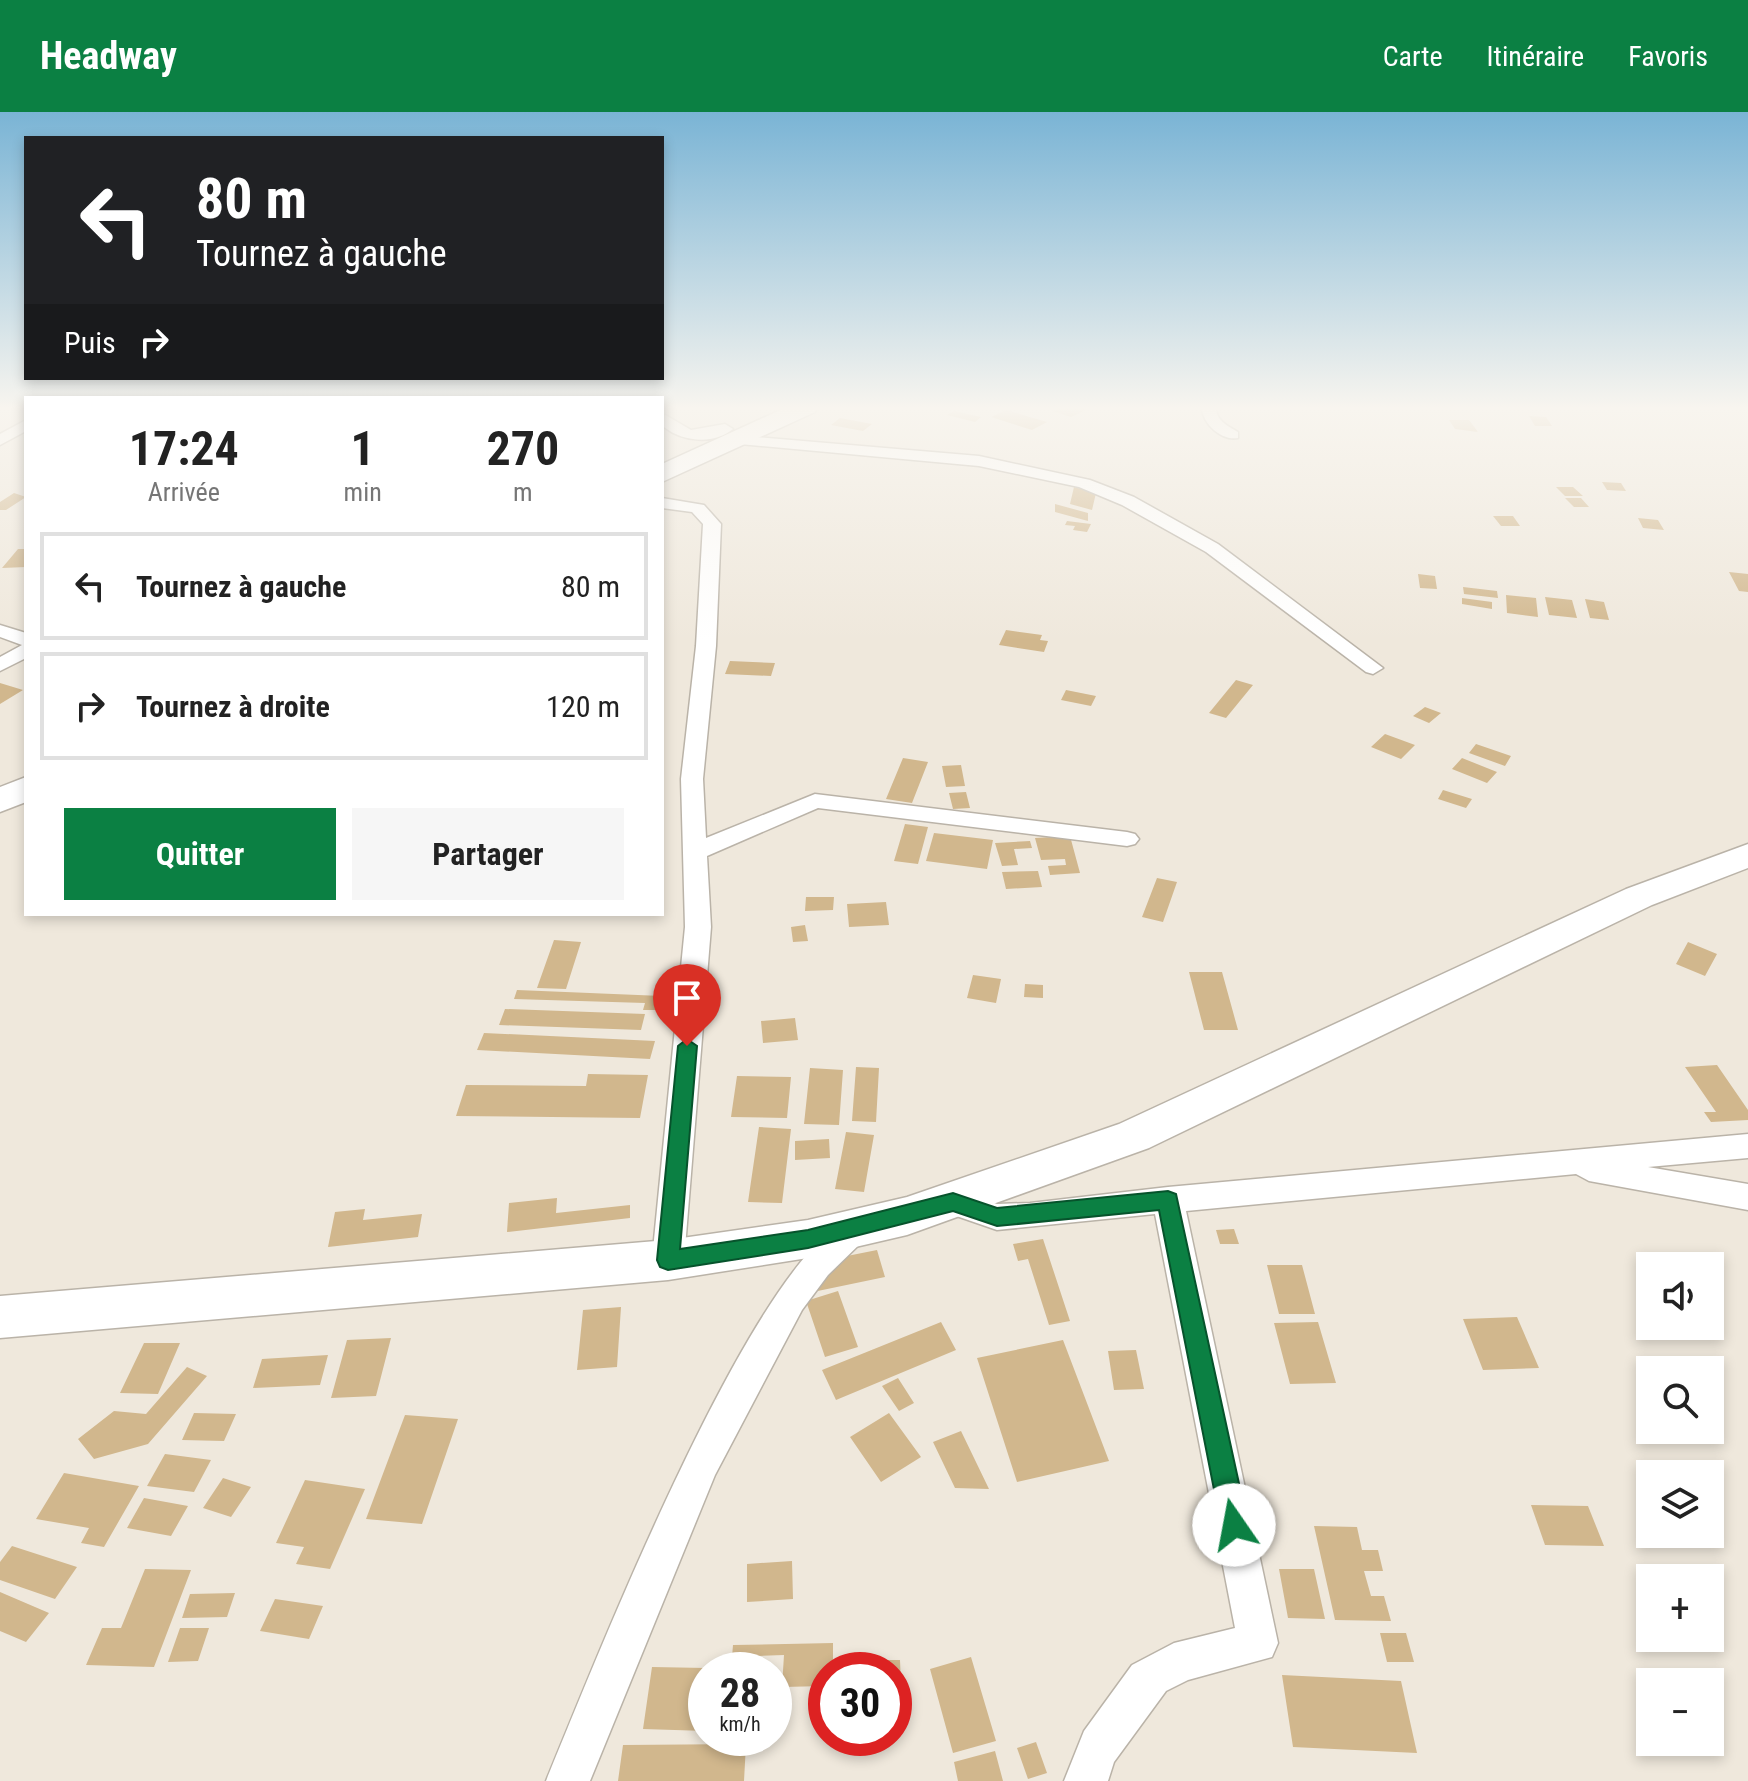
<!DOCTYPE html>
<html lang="fr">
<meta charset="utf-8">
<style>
body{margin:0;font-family:"Roboto Condensed",sans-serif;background:#f6f6f6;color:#222;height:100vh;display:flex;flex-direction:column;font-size:30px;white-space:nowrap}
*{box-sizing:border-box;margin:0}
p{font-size:26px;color:#767676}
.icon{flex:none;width:44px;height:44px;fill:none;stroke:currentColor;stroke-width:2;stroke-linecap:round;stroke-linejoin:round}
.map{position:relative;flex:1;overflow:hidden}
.drawer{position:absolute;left:24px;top:284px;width:640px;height:520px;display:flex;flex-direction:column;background:#fff;border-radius:0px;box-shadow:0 4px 12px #0003}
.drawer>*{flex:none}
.banner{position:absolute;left:24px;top:24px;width:640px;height:244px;border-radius:0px;box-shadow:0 4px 12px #0003;background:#202124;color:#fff;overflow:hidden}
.fabs{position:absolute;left:1636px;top:1140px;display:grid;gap:16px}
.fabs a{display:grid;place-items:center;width:88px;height:88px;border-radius:0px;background:#fff;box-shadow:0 4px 12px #0003;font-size:40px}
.speed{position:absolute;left:688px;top:1540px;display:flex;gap:16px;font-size:40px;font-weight:700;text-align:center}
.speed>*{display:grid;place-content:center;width:104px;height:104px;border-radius:50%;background:#fff;box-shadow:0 4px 12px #0003;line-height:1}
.speed small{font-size:20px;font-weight:400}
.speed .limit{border:12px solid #d22;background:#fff;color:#111}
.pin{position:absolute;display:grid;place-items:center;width:68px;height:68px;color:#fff;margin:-82px -34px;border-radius:50% 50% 50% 0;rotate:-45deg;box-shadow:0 0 8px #0007}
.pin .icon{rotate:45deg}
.me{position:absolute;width:88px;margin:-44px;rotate:348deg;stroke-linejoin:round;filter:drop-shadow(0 0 6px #0008)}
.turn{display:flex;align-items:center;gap:28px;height:168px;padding:0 40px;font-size:36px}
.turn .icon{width:104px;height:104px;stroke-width:2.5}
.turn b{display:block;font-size:56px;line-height:68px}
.then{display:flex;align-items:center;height:76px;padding:0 40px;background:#0003;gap:16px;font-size:30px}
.eta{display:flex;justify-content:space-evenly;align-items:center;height:136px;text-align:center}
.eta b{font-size:48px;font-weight:700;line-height:56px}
.cta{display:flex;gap:16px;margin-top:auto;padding:16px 40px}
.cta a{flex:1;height:92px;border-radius:0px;background:#0b8043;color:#fff;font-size:32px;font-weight:700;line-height:92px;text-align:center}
.cta a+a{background:#f6f6f6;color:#222}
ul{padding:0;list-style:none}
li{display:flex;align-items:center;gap:24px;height:108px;margin:0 16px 12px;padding:0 24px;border:4px solid #e0e0e0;border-radius:0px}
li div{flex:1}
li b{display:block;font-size:30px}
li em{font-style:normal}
header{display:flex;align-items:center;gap:48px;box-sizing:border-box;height:112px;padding:0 40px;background:#0b8043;color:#fff}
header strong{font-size:38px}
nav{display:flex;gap:44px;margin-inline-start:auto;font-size:28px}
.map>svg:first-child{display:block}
</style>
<header>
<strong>Headway</strong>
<nav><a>Carte</a><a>Itinéraire</a><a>Favoris</a></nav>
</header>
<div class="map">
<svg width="1748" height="1669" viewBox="0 0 1748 1669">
<rect width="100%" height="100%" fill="#efe8dc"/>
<!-- building -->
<path fill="#d1b78d" d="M 1061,295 L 1093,295 L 1071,305 L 1053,299 Z
M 1006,298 L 1047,310 L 1032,318 L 991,305 Z
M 954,299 L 981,305 L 975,310 L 947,303 Z
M 1529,304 L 1546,305 L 1552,314 L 1535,314 Z
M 840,306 L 872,312 L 863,319 L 831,313 Z
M 1449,308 L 1469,308 L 1478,320 L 1455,317 Z
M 1602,370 L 1621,371 L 1626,379 L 1607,378 Z
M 1074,375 L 1096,381 L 1092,398 L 1070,392 Z
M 1556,375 L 1573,375 L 1583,384 L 1565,384 Z
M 14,381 L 26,385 L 6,398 L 0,398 L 0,390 Z
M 1565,386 L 1581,386 L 1589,395 L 1574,395 Z
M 1055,392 L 1088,401 L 1088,409 L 1055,400 Z
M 1493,404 L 1513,404 L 1520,414 L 1501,414 Z
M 1638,406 L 1658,408 L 1664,418 L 1643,416 Z
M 1067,409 L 1091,412 L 1087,420 L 1073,418 L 1075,414 L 1065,413 Z
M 18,437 L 26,437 L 26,455 L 2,456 Z
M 1729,460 L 1748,462 L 1748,480 L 1739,479 Z
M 1418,462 L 1435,464 L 1437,477 L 1420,476 Z
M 1463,475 L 1497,479 L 1498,486 L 1464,482 Z
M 1506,483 L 1536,486 L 1538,505 L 1507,501 Z
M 1545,485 L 1572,488 L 1577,506 L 1549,503 Z
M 1462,486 L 1492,490 L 1492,497 L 1462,492 Z
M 1585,487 L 1604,490 L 1609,508 L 1590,506 Z
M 1006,518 L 1042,523 L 1040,528 L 1048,529 L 1044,540 L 999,533 Z
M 730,549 L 775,551 L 771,564 L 725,562 Z
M 1236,568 L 1253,573 L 1226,606 L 1209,601 Z
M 0,571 L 23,578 L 0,592 Z
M 1066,578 L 1096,584 L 1091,594 L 1061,588 Z
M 1425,595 L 1441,601 L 1429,611 L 1413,604 Z
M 1385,622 L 1415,633 L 1401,647 L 1371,635 Z
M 1476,632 L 1511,644 L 1505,654 L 1469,641 Z
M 903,646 L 928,650 L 912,691 L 886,687 Z
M 1462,646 L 1497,660 L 1487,671 L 1452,657 Z
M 961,653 L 965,674 L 946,675 L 942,654 Z
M 1443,678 L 1472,687 L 1466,696 L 1438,687 Z
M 966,680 L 970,696 L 953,697 L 949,681 Z
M 905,712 L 928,715 L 918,752 L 894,749 Z
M 934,721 L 993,728 L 987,757 L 926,749 Z
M 1070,724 L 1080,761 L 1050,763 L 1048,754 L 1066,753 L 1065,747 L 1041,748 L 1035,726 Z
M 1030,729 L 1032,736 L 1014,737 L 1018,753 L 1002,754 L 995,731 Z
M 1038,759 L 1042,775 L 1006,777 L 1002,760 Z
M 1157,766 L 1177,770 L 1163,810 L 1142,805 Z
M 806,785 L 834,785 L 833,798 L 805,799 Z
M 886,790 L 889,813 L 849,815 L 847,792 Z
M 805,813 L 808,829 L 793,830 L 791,815 Z
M 554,828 L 581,830 L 566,877 L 537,876 Z
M 1688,830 L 1717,842 L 1705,864 L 1676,852 Z
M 1189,860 L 1222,860 L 1238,918 L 1204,918 Z
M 973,863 L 1001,867 L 996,891 L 967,886 Z
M 1025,872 L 1043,873 L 1043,886 L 1024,885 Z
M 517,878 L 662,884 L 659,898 L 643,898 L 645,891 L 514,887 Z
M 505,897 L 645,902 L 641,918 L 499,913 Z
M 795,906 L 798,928 L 763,931 L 761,909 Z
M 484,921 L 655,929 L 650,947 L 477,938 Z
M 1717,953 L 1748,998 L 1748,1008 L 1711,1010 L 1704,1000 L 1716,1000 L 1685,955 Z
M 856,955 L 879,956 L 876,1010 L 852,1009 Z
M 810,956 L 843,958 L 839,1013 L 804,1012 Z
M 588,962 L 648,963 L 640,1006 L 456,1004 L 466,973 L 586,974 Z
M 737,964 L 791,965 L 787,1006 L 731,1005 Z
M 759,1015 L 791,1017 L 782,1091 L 748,1090 Z
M 846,1020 L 874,1023 L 864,1080 L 835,1077 Z
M 829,1027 L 830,1046 L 795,1048 L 795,1029 Z
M 557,1086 L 556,1101 L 630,1093 L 630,1106 L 507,1120 L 509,1091 Z
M 365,1097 L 363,1108 L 422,1102 L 418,1125 L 328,1135 L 335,1100 Z
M 1234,1117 L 1239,1132 L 1220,1132 L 1216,1118 Z
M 1043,1127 L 1070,1209 L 1049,1213 L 1028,1147 L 1018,1149 L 1013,1132 Z
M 877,1138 L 885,1165 L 808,1181 L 837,1146 Z
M 1267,1153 L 1302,1153 L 1315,1202 L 1279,1202 Z
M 838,1179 L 858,1235 L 825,1245 L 806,1189 Z
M 621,1195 L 617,1255 L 577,1258 L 583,1198 Z
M 1517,1205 L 1539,1256 L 1483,1258 L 1463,1207 Z
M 941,1210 L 956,1238 L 836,1288 L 822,1258 Z
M 1318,1210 L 1336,1271 L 1290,1272 L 1274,1211 Z
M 391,1226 L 376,1284 L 331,1286 L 347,1228 Z
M 1063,1228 L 1109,1349 L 1017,1370 L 977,1246 Z
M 144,1231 L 180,1231 L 158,1282 L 120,1281 Z
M 1136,1238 L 1144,1277 L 1114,1278 L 1108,1239 Z
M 328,1243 L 320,1273 L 253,1276 L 262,1247 Z
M 187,1255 L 207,1264 L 148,1332 L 94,1347 L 78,1327 L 114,1299 L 146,1302 Z
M 898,1266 L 914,1291 L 899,1299 L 882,1274 Z
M 194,1301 L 236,1302 L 224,1329 L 182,1328 Z
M 889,1301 L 921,1345 L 881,1370 L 850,1325 Z
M 405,1303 L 458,1307 L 422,1412 L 366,1407 Z
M 961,1319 L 989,1377 L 955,1376 L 933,1330 Z
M 165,1342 L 211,1348 L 194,1380 L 147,1374 Z
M 64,1361 L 139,1374 L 104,1435 L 81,1431 L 89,1416 L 36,1407 Z
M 223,1366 L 251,1375 L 231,1405 L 203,1396 Z
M 305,1368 L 365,1377 L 330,1457 L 296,1452 L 304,1435 L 276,1431 Z
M 144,1386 L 188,1394 L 171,1424 L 127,1416 Z
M 1531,1393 L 1588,1394 L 1604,1434 L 1545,1433 Z
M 1314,1414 L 1357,1415 L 1362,1438 L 1378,1438 L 1383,1459 L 1364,1459 L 1371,1484 L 1384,1484 L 1391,1509 L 1335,1508 Z
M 12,1434 L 77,1455 L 55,1487 L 0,1468 L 0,1450 Z
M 792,1449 L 793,1487 L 747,1490 L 747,1452 Z
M 145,1457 L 191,1458 L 154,1555 L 86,1553 L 102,1516 L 121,1516 Z
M 1279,1457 L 1314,1457 L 1325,1507 L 1288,1506 Z
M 0,1480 L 49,1501 L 26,1530 L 0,1519 Z
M 235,1481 L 227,1505 L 182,1506 L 190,1482 Z
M 275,1487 L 323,1494 L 309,1527 L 260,1519 Z
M 180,1516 L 209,1516 L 198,1549 L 168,1550 Z
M 1380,1521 L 1406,1521 L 1414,1550 L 1387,1550 Z
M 833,1531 L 833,1548 L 900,1548 L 901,1573 L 894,1573 L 894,1558 L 826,1558 L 826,1574 L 782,1575 L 784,1543 L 732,1545 L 733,1533 Z
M 971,1545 L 996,1629 L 953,1641 L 930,1557 Z
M 652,1555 L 706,1556 L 706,1619 L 643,1617 Z
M 1282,1563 L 1401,1569 L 1417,1641 L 1293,1635 Z
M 1036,1630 L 1047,1661 L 1028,1667 L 1017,1636 Z
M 746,1632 L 744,1669 L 618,1669 L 623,1633 Z
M 995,1639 L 1003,1669 L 958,1669 L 954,1650 Z"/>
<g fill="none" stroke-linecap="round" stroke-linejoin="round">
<defs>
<path id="street" d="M 1202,295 L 1216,295 C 1216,309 1228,314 1238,320 L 1238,326 C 1222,329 1202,312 1202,295 Z
M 662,301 L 691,318 L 725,312 L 733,317 C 714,333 683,330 664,315 Z
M 26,308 L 26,319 L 0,333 L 0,322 Z
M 733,323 L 979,344 L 1090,368 L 1134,385 L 1218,432 L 1383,556 L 1373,562 L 1366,560 L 1206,440 L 1122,393 L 1079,375 L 979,354 L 728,331 L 725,328 Z
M 662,386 L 704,393 L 721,412 L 716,534 L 703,667 L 706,726 L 815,682 L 1127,720 L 1135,722 L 1139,727 L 1135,732 L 1127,734 L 818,696 L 707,744 L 711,815 L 684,1148 L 680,1158 L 668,1162 L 656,1158 L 652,1148 L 685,815 L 681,667 L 696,534 L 703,412 L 692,400 L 662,396 Z
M 0,513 L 26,521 L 26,546 L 0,559 L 0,545 L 22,533 L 0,525 Z
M 1748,1022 L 1748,1046 L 1648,1055 L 1748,1072 L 1748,1098 L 1589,1069 L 1576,1062 L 1186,1099 L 1278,1531 L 1272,1545 L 1188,1568 L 1166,1579 L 1114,1650 L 1108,1669 L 1064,1669 L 1084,1619 L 1132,1553 L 1174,1531 L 1235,1516 L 1155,1102 L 997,1118 L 942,1099 L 937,1090 L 942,1081 L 953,1077 L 997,1092 L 1030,1091 L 1168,1075 Z
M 853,1106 L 864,1110 L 869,1119 L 864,1128 L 828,1163 L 802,1198 L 715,1363 L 590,1669 L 546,1669 C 590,1563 755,1139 853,1106 Z"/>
<path id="secondary" d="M 1748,732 L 1748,756 L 1652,793 L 1149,1036 L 907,1123 L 808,1146 L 668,1168 L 0,1226 L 0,1184 L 668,1128 L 808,1108 L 907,1085 L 1119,1012 L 1626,777 Z"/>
<path id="primary" d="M 787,295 L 819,295 L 815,300 L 662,370 L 662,352 Z
M 26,665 L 26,690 L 0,700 L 0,675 Z"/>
</defs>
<!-- street casing -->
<use href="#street" stroke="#bab3a8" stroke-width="3"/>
<!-- secondary casing -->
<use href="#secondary" stroke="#bab3a8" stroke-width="3"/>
<!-- primary casing -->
<use href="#primary" stroke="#bab3a8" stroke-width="3"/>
<!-- street -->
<use href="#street" fill="#fff" fill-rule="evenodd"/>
<!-- secondary -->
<use href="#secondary" fill="#fff" fill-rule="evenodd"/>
<!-- primary -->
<use href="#primary" fill="#fff" fill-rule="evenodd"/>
</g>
<!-- sky -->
<linearGradient id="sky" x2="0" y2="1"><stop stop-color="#7ab4d5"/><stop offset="0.56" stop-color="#f8f5ef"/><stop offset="1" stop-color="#f8f5ef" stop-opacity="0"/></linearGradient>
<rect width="1748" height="529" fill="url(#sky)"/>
<!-- route -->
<path fill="#0b8043" stroke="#07532c" stroke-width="2" d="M 687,927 L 697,934 L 680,1137 L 808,1118 L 953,1081 L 997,1096 L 1168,1079 L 1176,1082 L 1248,1413 L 1244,1422 L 1234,1426 L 1225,1422 L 1221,1413 L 1159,1098 L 997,1114 L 953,1099 L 808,1136 L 668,1158 L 660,1155 L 657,1148 L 678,934 Z"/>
</svg>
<div class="fabs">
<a><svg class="icon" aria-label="sound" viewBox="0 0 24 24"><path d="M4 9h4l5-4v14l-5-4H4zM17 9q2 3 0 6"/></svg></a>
<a><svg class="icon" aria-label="search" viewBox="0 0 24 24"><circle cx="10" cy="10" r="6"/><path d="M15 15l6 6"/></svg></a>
<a><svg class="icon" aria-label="layers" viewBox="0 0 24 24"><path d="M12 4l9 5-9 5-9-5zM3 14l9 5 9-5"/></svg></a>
<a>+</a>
<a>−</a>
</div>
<div class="speed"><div>28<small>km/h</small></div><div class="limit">30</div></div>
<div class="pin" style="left:687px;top:934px;background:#d93025"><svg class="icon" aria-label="arrive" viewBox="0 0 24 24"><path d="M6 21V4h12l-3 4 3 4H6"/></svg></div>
<svg class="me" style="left:1234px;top:1413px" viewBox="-20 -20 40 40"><circle r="19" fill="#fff"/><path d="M0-13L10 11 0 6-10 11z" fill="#0b8043"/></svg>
<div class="banner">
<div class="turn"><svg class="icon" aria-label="left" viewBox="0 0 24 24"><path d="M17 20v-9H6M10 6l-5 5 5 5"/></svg><div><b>80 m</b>Tournez à gauche</div></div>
<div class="then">Puis<svg class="icon" aria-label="right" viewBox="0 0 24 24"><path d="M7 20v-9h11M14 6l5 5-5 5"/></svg></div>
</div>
<section class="drawer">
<div class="eta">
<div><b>17:24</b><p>Arrivée</p></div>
<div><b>1</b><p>min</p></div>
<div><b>270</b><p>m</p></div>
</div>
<ul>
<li><svg class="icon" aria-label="left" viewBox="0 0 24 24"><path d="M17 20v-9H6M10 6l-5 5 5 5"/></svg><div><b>Tournez à gauche</b></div><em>80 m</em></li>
<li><svg class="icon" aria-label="right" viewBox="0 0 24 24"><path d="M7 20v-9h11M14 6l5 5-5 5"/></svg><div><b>Tournez à droite</b></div><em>120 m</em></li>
</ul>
<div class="cta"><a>Quitter</a><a>Partager</a></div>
</section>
</div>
